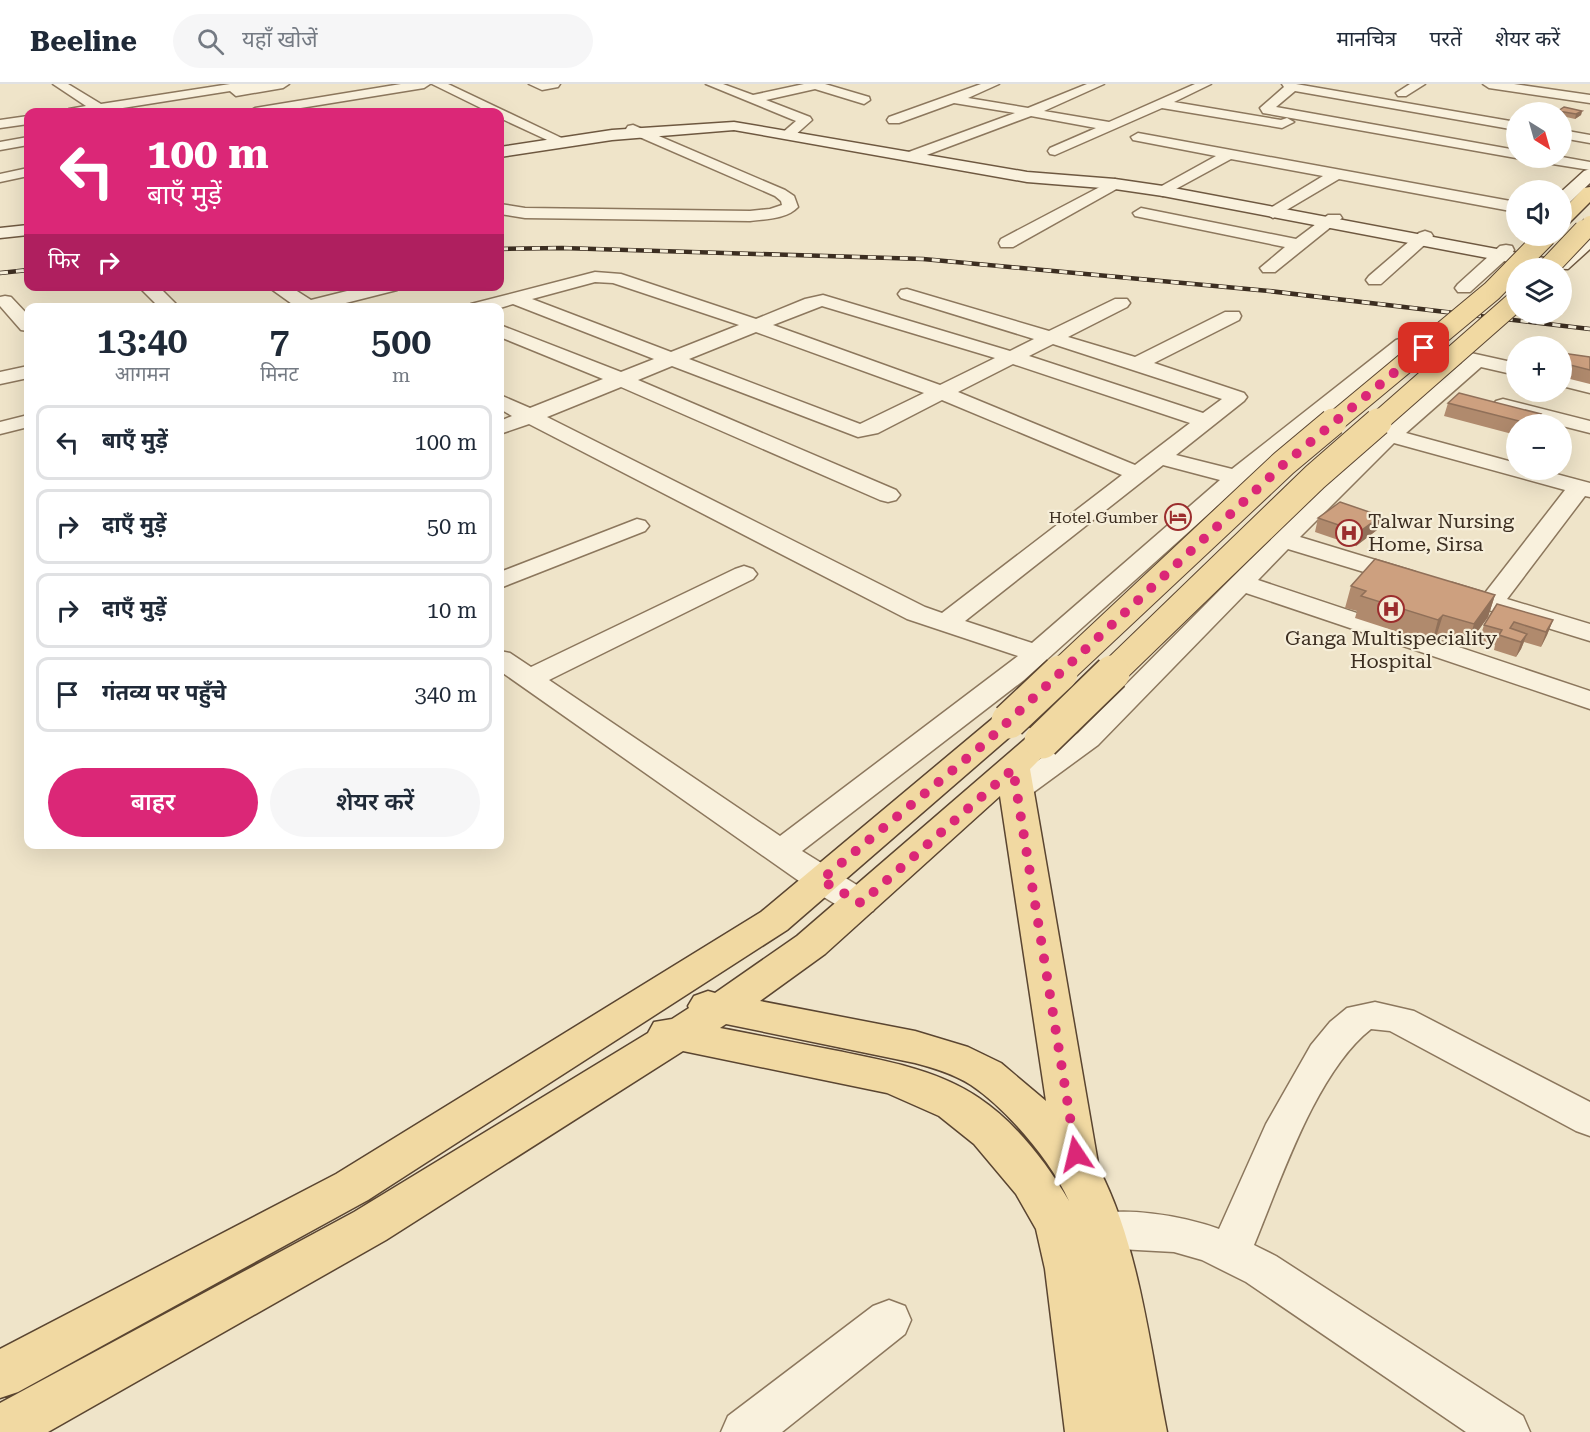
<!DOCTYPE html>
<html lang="hi">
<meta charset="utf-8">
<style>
body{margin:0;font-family:"Roboto Serif","Noto Sans Devanagari",serif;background:#f6f6f7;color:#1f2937;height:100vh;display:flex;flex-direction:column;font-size:22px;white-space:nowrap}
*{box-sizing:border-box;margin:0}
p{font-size:20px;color:#747a83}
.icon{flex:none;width:33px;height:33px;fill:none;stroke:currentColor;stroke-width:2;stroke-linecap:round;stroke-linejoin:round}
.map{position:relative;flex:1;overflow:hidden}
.drawer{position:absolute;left:24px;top:219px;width:480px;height:546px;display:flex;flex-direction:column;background:#fff;border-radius:12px;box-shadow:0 6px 24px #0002}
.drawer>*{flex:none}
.top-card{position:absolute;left:24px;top:24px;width:480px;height:183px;border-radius:12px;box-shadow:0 6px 24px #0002;background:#db2777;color:#fff;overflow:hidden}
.needle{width:39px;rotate:143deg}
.tools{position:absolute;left:1506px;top:18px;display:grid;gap:12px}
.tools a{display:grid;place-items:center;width:66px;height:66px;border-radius:50%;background:#fff;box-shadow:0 6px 24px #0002;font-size:30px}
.pin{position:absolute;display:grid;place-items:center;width:51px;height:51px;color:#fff;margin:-26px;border-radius:12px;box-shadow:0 3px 9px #0006}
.me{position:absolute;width:66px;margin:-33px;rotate:350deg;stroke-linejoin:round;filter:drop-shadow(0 0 4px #0008)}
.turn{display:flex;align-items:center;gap:21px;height:126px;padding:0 24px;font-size:27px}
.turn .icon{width:78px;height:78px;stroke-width:2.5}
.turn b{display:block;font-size:42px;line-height:51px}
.then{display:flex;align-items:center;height:57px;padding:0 24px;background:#0003;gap:12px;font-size:22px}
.eta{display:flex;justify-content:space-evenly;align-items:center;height:102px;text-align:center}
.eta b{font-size:36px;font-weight:600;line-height:42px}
.action{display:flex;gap:12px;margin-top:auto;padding:12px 24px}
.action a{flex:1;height:69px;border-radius:36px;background:#db2777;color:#fff;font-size:24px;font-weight:600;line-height:69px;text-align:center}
.action a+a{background:#f6f6f7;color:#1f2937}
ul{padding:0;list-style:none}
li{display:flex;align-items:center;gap:18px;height:75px;margin:0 12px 9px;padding:0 12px;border:3px solid #e0e1e3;border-radius:12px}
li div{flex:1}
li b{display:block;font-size:22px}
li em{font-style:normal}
header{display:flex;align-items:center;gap:36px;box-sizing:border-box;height:84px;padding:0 30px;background:#fff;border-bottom:2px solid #e0e1e3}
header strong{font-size:28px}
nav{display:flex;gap:33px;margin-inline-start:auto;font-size:21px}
.search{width:420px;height:54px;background:#f6f6f7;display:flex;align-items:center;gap:15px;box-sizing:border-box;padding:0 21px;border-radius:33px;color:#747a83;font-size:22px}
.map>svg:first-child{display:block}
</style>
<header>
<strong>Beeline</strong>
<div class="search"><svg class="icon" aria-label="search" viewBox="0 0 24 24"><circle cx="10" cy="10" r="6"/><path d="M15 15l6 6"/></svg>यहाँ खोजें</div>
<nav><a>मानचित्र</a><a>परतें</a><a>शेयर करें</a></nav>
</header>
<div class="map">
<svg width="1590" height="1348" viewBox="0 0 1590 1348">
<rect width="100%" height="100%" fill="#efe4c9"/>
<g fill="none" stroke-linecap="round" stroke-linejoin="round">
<defs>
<path id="street" d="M 53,0 L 68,0 L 101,20 L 230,0 L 289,0 L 283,4 L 236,12 L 230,7 L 110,26 L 111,28 L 68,28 L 69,25 L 86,22 Z
M 401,0 L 430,0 L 424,4 L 276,28 L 248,28 L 255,24 Z
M 432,0 L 448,0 L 570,58 L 563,62 L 558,61 L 500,34 L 500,28 L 489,28 Z
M 529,0 L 560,0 L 558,3 L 542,6 Z
M 706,0 L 723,0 L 753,11 L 804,0 L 825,0 L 869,13 L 870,16 L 864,20 L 815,5 L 766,16 L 810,33 L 812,36 L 793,53 L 788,54 L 781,50 L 796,37 Z
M 981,0 L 999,0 L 968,14 L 1028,24 L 1087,0 L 1104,0 L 1044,27 L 1109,38 L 1195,0 L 1211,0 L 1174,18 L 1281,36 L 1287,34 L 1294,38 L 1282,44 L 1162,24 L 1055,71 L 1050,70 L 1048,67 L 1050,64 L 1096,44 L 1031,32 L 916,75 L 906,75 L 904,72 L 906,69 L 1015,29 L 954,19 L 899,39 L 889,39 L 887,36 L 889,33 Z
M 1282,0 L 1296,0 L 1516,38 L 1516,46 L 1295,7 L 1276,23 L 1516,66 L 1516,74 L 1519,74 L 1516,74 L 1263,29 L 1260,24 L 1284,3 Z
M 1410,0 L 1425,0 L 1406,12 L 1398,12 L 1396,9 Z
M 1483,0 L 1514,0 L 1590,11 L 1590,19 L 1489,4 Z
M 28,32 L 28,40 L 0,44 L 0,36 Z
M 633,41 L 785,106 L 794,112 L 798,123 C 787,135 766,135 750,137 L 525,134 L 500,130 L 500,120 L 525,124 L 750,127 L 770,125 L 782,121 L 781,117 L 775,112 L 628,48 L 626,45 L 628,42 Z
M 1562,46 L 1590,51 L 1590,59 L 1562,54 Z
M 1138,49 L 1516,118 L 1516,128 L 1339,95 L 1273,134 L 1265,129 L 1267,126 L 1323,92 L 1231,75 L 1163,112 L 1158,110 L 1155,107 L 1158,104 L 1216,72 L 1133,56 L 1131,53 Z
M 28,53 L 28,61 L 0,66 L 0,58 Z
M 1562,73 L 1590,78 L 1590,86 L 1540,78 L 1533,74 Z
M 28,84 L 28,92 L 0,98 L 0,90 Z
M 1115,95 L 1123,100 L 1120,103 L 1013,163 L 1001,163 L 999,159 L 1001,155 Z
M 1141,124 L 1296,155 L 1328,131 L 1340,131 L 1342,134 L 1275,188 L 1263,188 L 1260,184 L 1285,163 L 1135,132 L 1133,129 Z
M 1425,147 L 1431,149 L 1433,152 L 1431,155 L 1381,200 L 1369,200 L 1366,196 L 1369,192 L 1419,149 Z
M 1506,161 L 1512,162 L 1514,166 L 1512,170 L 1470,208 L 1458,208 L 1455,204 L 1458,200 L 1500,162 Z
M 595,188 L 621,190 L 756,235 L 805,215 L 823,211 L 1010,267 L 1034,255 L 901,214 L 898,210 L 901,206 L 907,205 L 1049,247 L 1115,215 L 1127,215 L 1130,219 L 1127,223 L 1068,253 L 1135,273 L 1225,228 L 1239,228 L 1241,232 L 1239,236 L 1154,279 L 1244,309 L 1247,313 L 1244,317 L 1176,371 L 1232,385 L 1396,256 L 1403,254 L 1516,279 L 1516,291 L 1481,283 L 1406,349 L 1516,379 L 1516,386 L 1541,386 L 1590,399 L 1590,413 L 1585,412 L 1507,515 L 1590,540 L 1590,557 L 1443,512 L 1439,507 L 1443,502 L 1452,499 L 1485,509 L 1565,406 L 1394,359 L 1300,453 L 1415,488 L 1419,493 L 1415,498 L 1406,501 L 1397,498 L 1288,465 L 1258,496 L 1590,607 L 1590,625 L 1246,509 L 1098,661 L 1027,713 L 1016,716 L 1005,713 L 1001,706 L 1005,699 L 1078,649 L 1359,366 L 1462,279 L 1407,267 L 1244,398 L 1024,596 L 802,767 L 873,811 L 878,819 L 873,827 C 849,834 829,815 809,804 L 500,587 L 500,567 L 510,569 L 531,583 L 735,485 L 744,482 L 753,485 L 757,490 L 753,495 L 549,596 L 780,752 L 1018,572 L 907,535 L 529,340 L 500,350 L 500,337 L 512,332 L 500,325 L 500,311 L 530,324 L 603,295 L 500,253 L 500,241 L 621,288 L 654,275 L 513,220 L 500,224 L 468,224 L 471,220 ZM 595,198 L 613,199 L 739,241 L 671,268 L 532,215 ZM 822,222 L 995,274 L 940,301 L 773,241 ZM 756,248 L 924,309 L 860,340 L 689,275 ZM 1053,260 L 1222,315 L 1203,329 L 1029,272 ZM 1013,280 L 1190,339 L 1135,381 L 958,308 ZM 672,282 L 858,353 L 878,349 L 942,316 L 1122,391 L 942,529 L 925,523 L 547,333 L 621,303 L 880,416 L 888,418 L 896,416 L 900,411 L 896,406 L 638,296 ZM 1163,381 L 1220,396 L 1032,559 L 965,537 Z
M 138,202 L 158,202 L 180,224 L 160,224 Z
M 267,202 L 289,202 L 311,216 L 367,202 L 400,202 L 397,206 L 326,224 L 293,224 L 295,222 Z
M 5,212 L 11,213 L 28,231 L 28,247 L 21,246 L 0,222 L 0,213 Z
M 28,282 L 28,294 L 0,300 L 0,288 Z
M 1562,290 L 1590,297 L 1590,309 L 1562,302 Z
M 1503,315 L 1590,337 L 1590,349 L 1496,325 L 1493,321 L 1496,317 Z
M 28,331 L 28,343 L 0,350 L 0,338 Z
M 637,435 L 645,437 L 649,442 L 645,447 L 500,504 L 500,488 Z
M 1375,918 L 1414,927 L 1590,1018 L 1590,1052 L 1576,1047 L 1390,947 L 1371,945 C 1316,988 1281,1096 1254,1161 L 1276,1172 L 1523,1332 L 1530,1348 L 1466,1348 L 1246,1198 L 1202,1176 L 1174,1168 L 1101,1164 L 1086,1159 L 1080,1146 L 1086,1133 C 1121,1121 1184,1132 1219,1145 L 1266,1040 L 1311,961 L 1330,938 L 1347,924 Z
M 889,1216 L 905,1222 L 911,1236 L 905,1250 L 782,1348 L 721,1348 L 728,1332 L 873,1222 Z"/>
<path id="secondary" d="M 734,38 L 1027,88 L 1115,95 L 1163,102 L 1555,176 L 1584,152 L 1590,151 L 1590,165 L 1568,185 L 1540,184 L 1163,112 L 1115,105 L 1027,98 L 734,46 L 612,56 L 500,73 L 500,63 L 612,46 Z
M 1590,85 L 1590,99 L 1568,120 L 1562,121 L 1562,107 L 1584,87 Z
M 28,141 L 28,151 L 0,154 L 0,144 Z"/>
<path id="primary" d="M 1590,103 L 1590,118 L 1568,140 L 1562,141 L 1562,127 L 1584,104 Z
M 1009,627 L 1020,630 L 1025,637 L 1020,644 L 787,846 L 368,1116 L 18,1308 L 0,1314 L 0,1265 L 336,1090 L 761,828 L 998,630 Z
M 1042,647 L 1053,650 L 1058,657 L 1030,685 L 1099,1085 C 1139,1162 1150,1263 1167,1348 L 1065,1348 L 1045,1185 L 1036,1145 L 1016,1110 L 974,1060 L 939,1032 L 887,1009 L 683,967 L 386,1156 L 48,1348 L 0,1348 L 0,1319 L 354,1128 L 648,949 L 654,938 L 672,935 L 689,924 L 688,922 L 694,912 L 708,907 L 715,909 L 797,852 L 1031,650 ZM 1000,712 L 1046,1017 L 1001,979 L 968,963 L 915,947 L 760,917 L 825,870 ZM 726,940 L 915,979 C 934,984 954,990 971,1001 C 1007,1025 1051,1077 1069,1117 C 1046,1078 1016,1039 979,1014 C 937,985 882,976 833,966 C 795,959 758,951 720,944 Z"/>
</defs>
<!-- street casing -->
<use href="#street" stroke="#8c775d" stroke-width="3"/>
<!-- secondary casing -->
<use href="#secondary" stroke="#6e5840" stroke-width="3"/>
<!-- primary casing -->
<use href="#primary" stroke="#5a4531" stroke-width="3"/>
<!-- street -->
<use href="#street" fill="#f9f1dd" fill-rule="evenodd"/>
<!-- secondary -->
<use href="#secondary" fill="#f9f1dd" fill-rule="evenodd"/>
<!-- primary -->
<use href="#primary" fill="#f1d9a2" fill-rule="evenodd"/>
<defs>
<path id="rail" d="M 500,165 L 562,164 L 923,175 L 1269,207 L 1590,245
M 0,189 L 28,186"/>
</defs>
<!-- rail casing -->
<use href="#rail" stroke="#3c2e21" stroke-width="4.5"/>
<!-- rail -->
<use href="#rail" stroke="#f6eed9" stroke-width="3" stroke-dasharray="8" stroke-linecap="butt"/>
<defs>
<path id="primary-bridge-far3" d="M 1583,148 L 1590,140"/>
<path id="primary-bridge-far2" d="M 1548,184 L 1584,146
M 1332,340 L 1492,207 L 1546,152
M 1376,340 L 1516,217"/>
<path id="primary-bridge-far1" d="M 1058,591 L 1284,379 L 1333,338
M 1110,591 L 1315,393 L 1378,338"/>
<path id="primary-bridge" d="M 1009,637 L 1060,589
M 1042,657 L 1112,589"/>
</defs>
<!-- primary-bridge-far3 casing -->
<use href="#primary-bridge-far3" stroke="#5a4531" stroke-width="17" stroke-linecap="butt"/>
<!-- primary-bridge-far2 casing -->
<use href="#primary-bridge-far2" stroke="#5a4531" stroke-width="22" stroke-linecap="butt"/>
<!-- primary-bridge-far1 casing -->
<use href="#primary-bridge-far1" stroke="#5a4531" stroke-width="29" stroke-linecap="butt"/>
<!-- primary-bridge casing -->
<use href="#primary-bridge" stroke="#5a4531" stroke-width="38" stroke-linecap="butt"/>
<!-- primary-bridge-far3 -->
<use href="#primary-bridge-far3" stroke="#f1d9a2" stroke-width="16"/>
<!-- primary-bridge-far2 -->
<use href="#primary-bridge-far2" stroke="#f1d9a2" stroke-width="20"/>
<!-- primary-bridge-far1 -->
<use href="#primary-bridge-far1" stroke="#f1d9a2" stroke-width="27"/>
<!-- primary-bridge -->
<use href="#primary-bridge" stroke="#f1d9a2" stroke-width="35"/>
</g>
<!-- wall -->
<path fill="#b08a6d" d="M 1558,27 L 1582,27 L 1581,31 L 1575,35 L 1562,32 L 1562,28 L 1557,28 Z
M 1562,269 L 1590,273 L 1590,300 L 1562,293 Z
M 1448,319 L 1537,340 L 1516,340 L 1516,351 L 1444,332 Z
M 1318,434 L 1377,446 L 1356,462 L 1315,448 Z
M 1351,502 L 1495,511 L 1488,533 L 1467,562 L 1436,553 L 1432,559 L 1355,534 L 1357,527 L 1345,524 Z
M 1497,520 L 1553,536 L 1547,551 L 1541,563 L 1524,558 L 1521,565 L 1516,573 L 1494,566 L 1495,561 L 1479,556 L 1484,541 Z"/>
<!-- shaded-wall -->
<path fill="#907059" d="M 1582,27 L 1581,31 L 1575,35 L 1576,30 Z
M 1541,330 L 1537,340 L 1531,340 Z
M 1381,432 L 1377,446 L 1356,462 L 1359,448 Z
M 1495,511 L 1488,533 L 1467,562 L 1474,540 Z
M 1443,531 L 1436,553 L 1432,559 L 1438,536 Z
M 1553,536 L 1547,551 L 1541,563 L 1546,548 Z
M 1527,550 L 1521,565 L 1516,573 L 1521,558 Z"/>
<!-- building -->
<path fill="#cda07f" stroke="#907059" stroke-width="1.5" d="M 1564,23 L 1582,27 L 1576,30 L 1558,27 Z
M 1562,269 L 1590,273 L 1590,286 L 1562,279 Z
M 1459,309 L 1541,330 L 1531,340 L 1448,319 Z
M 1340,418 L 1381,432 L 1359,448 L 1318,434 Z
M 1375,475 L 1495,511 L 1474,540 L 1443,531 L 1438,536 L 1361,512 L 1366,507 L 1351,502 Z
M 1497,520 L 1553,536 L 1546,548 L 1514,538 L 1510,544 L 1527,550 L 1521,558 L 1499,551 L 1502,546 L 1484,541 Z"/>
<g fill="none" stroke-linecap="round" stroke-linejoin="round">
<!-- route -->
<path stroke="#db2777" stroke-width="10" stroke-dasharray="0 18" d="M 1076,1070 L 1013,685 L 861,819 L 821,796 L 984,660 L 1284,380 L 1424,264"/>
</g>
<!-- icons -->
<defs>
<symbol id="hotel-ring" viewBox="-11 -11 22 22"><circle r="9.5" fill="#f6eed9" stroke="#9b2d2d" stroke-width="1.5"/><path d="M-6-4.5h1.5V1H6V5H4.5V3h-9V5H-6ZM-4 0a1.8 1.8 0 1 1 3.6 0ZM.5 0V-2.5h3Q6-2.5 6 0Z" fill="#9b2d2d"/></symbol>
<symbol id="hospital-ring" viewBox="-11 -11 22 22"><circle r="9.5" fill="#f6eed9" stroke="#9b2d2d" stroke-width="1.5"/><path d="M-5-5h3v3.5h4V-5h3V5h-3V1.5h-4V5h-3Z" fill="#9b2d2d"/></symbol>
</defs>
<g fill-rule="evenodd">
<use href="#hotel-ring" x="1163" y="418" width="30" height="30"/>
<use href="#hospital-ring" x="1334" y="434" width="30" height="30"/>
<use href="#hospital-ring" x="1376" y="510" width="30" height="30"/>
</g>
<g text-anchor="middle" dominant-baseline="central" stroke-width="4.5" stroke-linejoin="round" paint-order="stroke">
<!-- far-poi labels -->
<g font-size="16" fill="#3c2e21" stroke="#f6eed9" text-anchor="end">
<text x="1158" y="433">Hotel Gumber</text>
</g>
<!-- poi labels -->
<g font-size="20" fill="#3c2e21" stroke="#f6eed9" text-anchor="start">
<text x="1368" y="437">Talwar Nursing<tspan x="1368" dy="23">Home, Sirsa</tspan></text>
<text x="1391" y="554" text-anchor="middle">Ganga Multispeciality<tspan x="1391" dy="23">Hospital</tspan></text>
</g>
</g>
</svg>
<div class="tools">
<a><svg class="needle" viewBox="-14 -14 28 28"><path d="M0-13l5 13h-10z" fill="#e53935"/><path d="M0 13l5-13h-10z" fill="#747a83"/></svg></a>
<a><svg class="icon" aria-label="sound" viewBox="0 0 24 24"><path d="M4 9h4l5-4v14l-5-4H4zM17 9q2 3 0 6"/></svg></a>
<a><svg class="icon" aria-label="layers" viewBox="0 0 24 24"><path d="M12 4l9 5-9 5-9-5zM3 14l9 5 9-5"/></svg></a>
<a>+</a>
<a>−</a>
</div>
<div class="pin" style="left:1424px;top:264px;background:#d93025"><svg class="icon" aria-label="arrive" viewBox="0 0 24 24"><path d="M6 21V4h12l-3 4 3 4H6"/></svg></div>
<svg class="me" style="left:1076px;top:1070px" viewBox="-20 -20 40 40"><path d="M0-17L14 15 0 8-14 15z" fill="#db2777" stroke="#fff" stroke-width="4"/></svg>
<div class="top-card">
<div class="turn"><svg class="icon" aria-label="left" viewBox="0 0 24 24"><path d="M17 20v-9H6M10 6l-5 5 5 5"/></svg><div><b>100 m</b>बाएँ मुड़ें</div></div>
<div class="then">फिर<svg class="icon" aria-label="right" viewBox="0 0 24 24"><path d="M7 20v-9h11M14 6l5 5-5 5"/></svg></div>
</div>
<section class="drawer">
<div class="eta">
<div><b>13:40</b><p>आगमन</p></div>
<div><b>7</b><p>मिनट</p></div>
<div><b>500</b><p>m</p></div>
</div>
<ul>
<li><svg class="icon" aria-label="left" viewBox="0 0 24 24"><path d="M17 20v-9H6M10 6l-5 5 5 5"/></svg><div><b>बाएँ मुड़ें</b></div><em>100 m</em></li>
<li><svg class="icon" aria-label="right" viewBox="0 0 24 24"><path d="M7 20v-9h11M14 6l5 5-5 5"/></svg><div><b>दाएँ मुड़ें</b></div><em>50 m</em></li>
<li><svg class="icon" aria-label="right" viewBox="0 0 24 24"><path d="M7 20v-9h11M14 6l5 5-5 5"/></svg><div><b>दाएँ मुड़ें</b></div><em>10 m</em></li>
<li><svg class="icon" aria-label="arrive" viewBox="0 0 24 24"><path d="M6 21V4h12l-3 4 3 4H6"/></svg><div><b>गंतव्य पर पहुँचे</b></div><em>340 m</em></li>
</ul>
<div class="action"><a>बाहर</a><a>शेयर करें</a></div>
</section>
</div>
